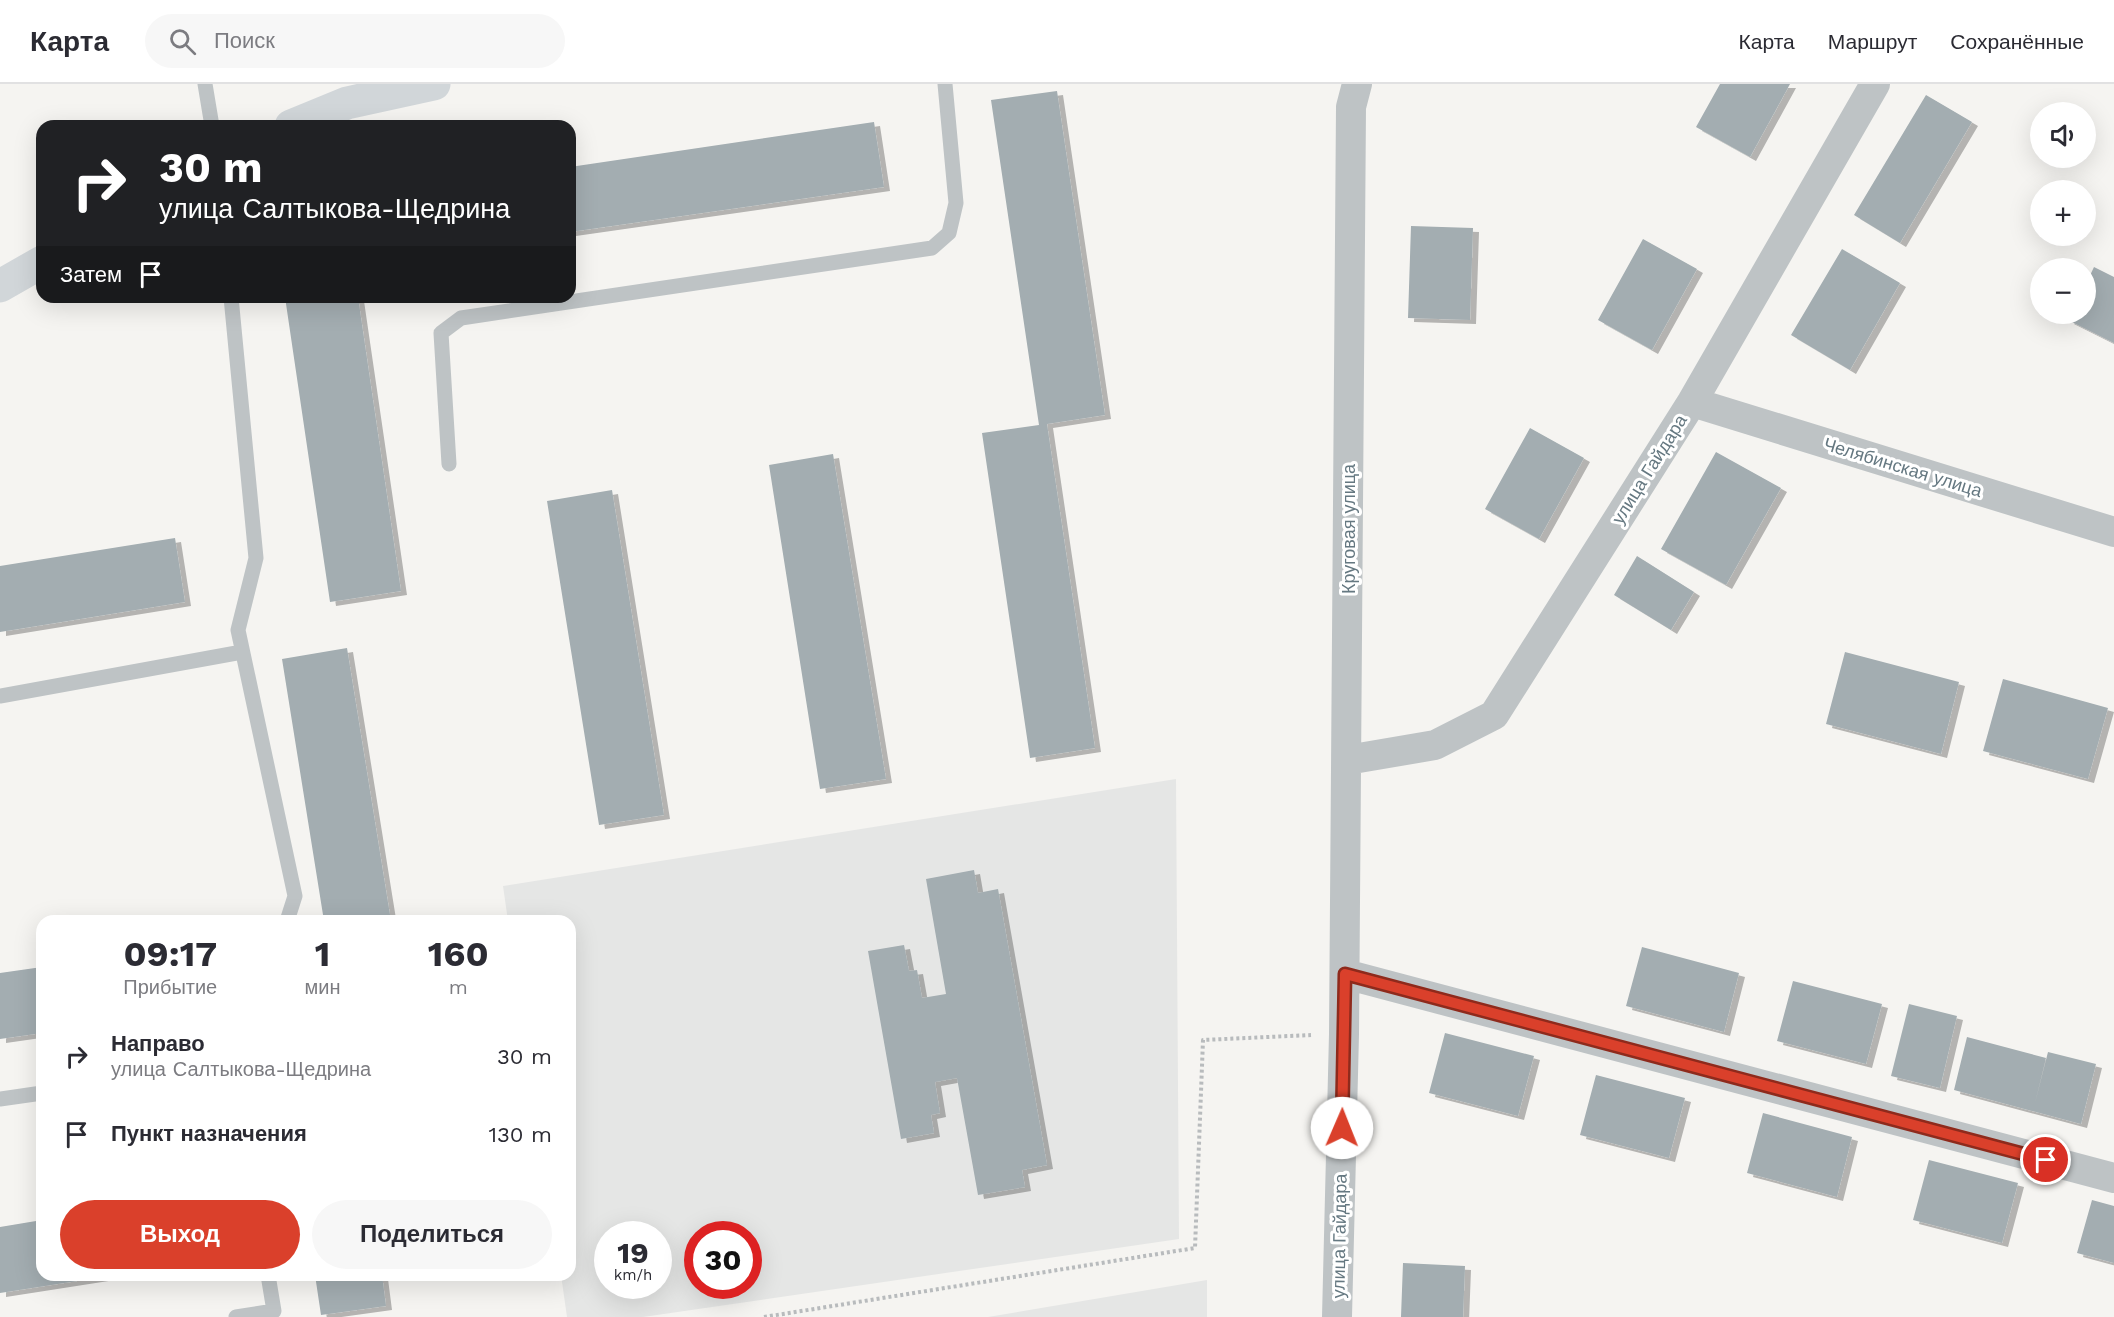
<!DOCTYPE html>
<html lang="ru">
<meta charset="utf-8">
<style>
body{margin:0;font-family:"Work Sans",sans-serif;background:#f7f7f7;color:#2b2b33;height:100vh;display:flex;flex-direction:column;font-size:22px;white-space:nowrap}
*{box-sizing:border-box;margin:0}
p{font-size:20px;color:#7c7c81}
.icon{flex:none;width:33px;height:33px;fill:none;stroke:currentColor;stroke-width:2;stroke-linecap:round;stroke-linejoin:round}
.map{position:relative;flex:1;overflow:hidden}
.panel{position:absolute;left:36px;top:831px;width:540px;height:366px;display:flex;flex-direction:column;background:#fff;border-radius:18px;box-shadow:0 6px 24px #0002}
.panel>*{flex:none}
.top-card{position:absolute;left:36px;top:36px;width:540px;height:183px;border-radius:18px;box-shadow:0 6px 24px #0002;background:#202124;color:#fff;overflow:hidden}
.tools{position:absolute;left:2030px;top:18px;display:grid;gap:12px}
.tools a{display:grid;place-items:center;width:66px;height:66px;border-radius:50%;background:#fff;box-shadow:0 6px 24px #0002;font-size:30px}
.speed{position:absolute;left:594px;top:1137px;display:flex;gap:12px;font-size:30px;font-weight:700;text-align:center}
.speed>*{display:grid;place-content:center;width:78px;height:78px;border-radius:50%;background:#fff;box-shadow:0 6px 24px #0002;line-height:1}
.speed small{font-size:15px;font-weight:400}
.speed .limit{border:9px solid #d22;background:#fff;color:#111}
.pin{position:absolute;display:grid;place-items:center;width:51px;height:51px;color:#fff;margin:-26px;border:3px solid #fff;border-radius:50%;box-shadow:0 2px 6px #0007}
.me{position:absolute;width:66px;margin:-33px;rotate:1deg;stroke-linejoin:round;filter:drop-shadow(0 0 4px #0008)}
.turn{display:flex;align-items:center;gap:21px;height:126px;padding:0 24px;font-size:27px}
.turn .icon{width:78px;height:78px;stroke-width:2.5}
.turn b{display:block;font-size:42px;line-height:51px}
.then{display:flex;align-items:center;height:57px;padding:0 24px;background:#0003;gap:12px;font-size:22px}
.eta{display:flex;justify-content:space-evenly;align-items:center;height:102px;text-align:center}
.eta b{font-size:36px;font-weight:700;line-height:42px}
.primary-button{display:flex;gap:12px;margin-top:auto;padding:12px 24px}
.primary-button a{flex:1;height:69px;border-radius:36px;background:#da402b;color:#fff;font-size:24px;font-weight:700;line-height:69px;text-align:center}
.primary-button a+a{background:#f7f7f7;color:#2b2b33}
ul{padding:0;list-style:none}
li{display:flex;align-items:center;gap:18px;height:78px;padding:0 24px}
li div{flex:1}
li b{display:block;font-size:22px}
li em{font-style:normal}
header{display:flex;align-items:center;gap:36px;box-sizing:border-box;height:84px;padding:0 30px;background:#fff;border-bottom:2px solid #e1e1e2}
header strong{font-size:28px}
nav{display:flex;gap:33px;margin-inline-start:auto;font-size:21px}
.search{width:420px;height:54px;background:#f7f7f7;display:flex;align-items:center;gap:15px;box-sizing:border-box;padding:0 21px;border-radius:33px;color:#7c7c81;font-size:22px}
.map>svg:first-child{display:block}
</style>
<header>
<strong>Карта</strong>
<div class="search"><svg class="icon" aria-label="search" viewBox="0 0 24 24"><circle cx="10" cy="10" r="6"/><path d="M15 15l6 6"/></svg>Поиск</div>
<nav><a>Карта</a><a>Маршрут</a><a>Сохранённые</a></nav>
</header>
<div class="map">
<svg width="2114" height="1233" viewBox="0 0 2114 1233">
<defs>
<filter id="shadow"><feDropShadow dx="6" dy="4" stdDeviation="0" flood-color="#0004"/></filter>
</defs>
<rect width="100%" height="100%" fill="#f5f4f1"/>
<!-- built -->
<path fill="#e5e6e5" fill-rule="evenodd" d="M 1176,695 L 1179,1155 L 643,1233 L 567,1233 L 561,1191 L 570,1191 L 570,837 L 508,837 L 503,802 ZM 608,1150 L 658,1150 L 658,1202 L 608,1202 ZM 698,1150 L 748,1150 L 748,1202 L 698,1202 Z
M 1207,1196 L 1207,1233 L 988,1233 Z"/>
<!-- building -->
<path fill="#a3adb1" filter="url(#shadow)" d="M 1720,0 L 1790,0 L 1750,73 L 1696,43 Z
M 1057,7 L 1105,331 L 1047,340 L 1095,664 L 1030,674 L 982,349 L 1039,341 L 991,16 Z
M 1926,11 L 1972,38 L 1900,159 L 1854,131 Z
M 874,38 L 884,103 L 570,148 L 570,83 Z
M 1411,142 L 1473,144 L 1470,236 L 1408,234 Z
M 1643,155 L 1697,185 L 1652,266 L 1598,236 Z
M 1842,165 L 1900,199 L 1850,286 L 1791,251 Z
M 2094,183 L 2114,193 L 2114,259 L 2068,236 L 2072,230 L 2085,230 L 2085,202 Z
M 285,213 L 358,213 L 401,507 L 330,518 Z
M 1530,344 L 1584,374 L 1539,455 L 1485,425 Z
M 1716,368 L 1781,404 L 1726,501 L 1661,465 Z
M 833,370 L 886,695 L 820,705 L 769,381 Z
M 612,406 L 664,731 L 599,741 L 547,417 Z
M 175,454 L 185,518 L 0,548 L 0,482 Z
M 1637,472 L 1694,508 L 1671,546 L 1614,511 Z
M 347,564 L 391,837 L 324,837 L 282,575 Z
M 1845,568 L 1959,598 L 1941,670 L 1826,640 Z
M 2003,595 L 2108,624 L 2088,695 L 1983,667 Z
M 974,786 L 978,809 L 998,805 L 1047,1081 L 1022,1086 L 1025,1103 L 978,1111 L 957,994 L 935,998 L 940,1029 L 931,1031 L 934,1049 L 901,1055 L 868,867 L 904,861 L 909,887 L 917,886 L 922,914 L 946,910 L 926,795 Z
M 1642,863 L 1739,889 L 1724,948 L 1626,922 Z
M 42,883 L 42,949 L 0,955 L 0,889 Z
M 1793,897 L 1882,920 L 1866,980 L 1777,957 Z
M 1909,920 L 1957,932 L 1940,1004 L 1891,992 Z
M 1445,949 L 1534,972 L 1518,1032 L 1429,1009 Z
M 1967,953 L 2046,974 L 2035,1019 L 2048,968 L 2096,980 L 2081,1040 L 1954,1006 Z
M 1596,991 L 1685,1014 L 1669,1074 L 1580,1051 Z
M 1763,1029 L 1852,1053 L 1837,1113 L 1747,1089 Z
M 1929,1076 L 2018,1099 L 2002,1159 L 1913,1136 Z
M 2092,1116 L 2114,1122 L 2114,1179 L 2077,1169 Z
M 42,1136 L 42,1191 L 109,1192 L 0,1209 L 0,1143 Z
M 1403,1179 L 1465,1182 L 1463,1233 L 1401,1233 Z
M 315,1191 L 382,1191 L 386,1222 L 321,1231 Z"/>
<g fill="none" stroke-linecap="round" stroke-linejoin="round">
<!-- path -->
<path stroke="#b8bbbd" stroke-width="4" stroke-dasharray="3 3" stroke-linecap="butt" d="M 764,1233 L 1195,1164 L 1203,956 L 1311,951"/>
<!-- lane -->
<path stroke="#bec3c5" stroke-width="15" d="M 205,0 L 212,42
M 231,213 L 256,474 L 238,546 L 295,812 L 287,837
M 449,380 L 441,249 L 461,234 L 932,164 L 949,149 L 956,119 L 945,0
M 0,612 L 242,568
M 0,1015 L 42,1009
M 236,1233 L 274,1227 L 268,1191"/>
<!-- street -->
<path stroke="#bec3c5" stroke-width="30" d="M 1692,318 L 2114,448
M 1347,676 L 1435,661 L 1494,631 L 1692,318 L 1875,0
M 1345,890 L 2114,1094
M 1337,1233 L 1344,950 L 1351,23 L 1357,0"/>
<!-- secondary -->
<path stroke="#d1d6d9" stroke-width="33" d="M 291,42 L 347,19 L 434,0
M 0,202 L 42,178"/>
</g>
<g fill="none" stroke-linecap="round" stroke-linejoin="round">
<defs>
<path id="route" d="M 1342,1044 L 1345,890 L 2046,1076"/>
</defs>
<!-- route casing -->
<use href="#route" stroke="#8e2a1c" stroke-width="15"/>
<!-- route -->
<use href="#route" stroke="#da402b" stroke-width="10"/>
</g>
<g text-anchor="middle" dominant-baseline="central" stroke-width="6" stroke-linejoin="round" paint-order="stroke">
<!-- street labels -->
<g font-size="18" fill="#657881" stroke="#fff">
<text transform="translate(1903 383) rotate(17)">Челябинская улица</text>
<text transform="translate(1649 385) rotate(-58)">улица Гайдара</text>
<text transform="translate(1348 445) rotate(-90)">Круговая улица</text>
<text transform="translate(1339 1152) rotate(-89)">улица Гайдара</text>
</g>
</g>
</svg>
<div class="tools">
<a><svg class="icon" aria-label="sound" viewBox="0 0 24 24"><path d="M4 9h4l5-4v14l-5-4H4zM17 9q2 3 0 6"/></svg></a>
<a>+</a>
<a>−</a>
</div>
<div class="speed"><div>19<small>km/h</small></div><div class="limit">30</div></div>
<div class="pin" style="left:2046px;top:1076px;background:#d93025"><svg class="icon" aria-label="arrive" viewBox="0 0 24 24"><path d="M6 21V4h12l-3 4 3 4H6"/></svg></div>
<svg class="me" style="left:1342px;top:1044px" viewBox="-20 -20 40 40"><circle r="19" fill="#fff"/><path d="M0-13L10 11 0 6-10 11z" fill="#da402b"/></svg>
<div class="top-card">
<div class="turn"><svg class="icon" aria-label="right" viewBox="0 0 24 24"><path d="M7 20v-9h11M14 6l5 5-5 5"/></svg><div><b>30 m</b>улица Салтыкова-Щедрина</div></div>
<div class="then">Затем<svg class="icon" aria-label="arrive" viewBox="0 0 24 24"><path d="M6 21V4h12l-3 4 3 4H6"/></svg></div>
</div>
<section class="panel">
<div class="eta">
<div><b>09:17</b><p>Прибытие</p></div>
<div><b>1</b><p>мин</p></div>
<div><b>160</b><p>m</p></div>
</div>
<ul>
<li><svg class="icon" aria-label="right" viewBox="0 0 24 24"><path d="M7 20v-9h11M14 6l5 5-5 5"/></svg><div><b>Направо</b><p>улица Салтыкова-Щедрина</p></div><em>30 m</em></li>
<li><svg class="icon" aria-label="arrive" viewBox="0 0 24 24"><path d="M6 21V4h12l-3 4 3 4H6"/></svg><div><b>Пункт назначения</b></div><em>130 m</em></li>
</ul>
<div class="primary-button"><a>Выход</a><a>Поделиться</a></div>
</section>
</div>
